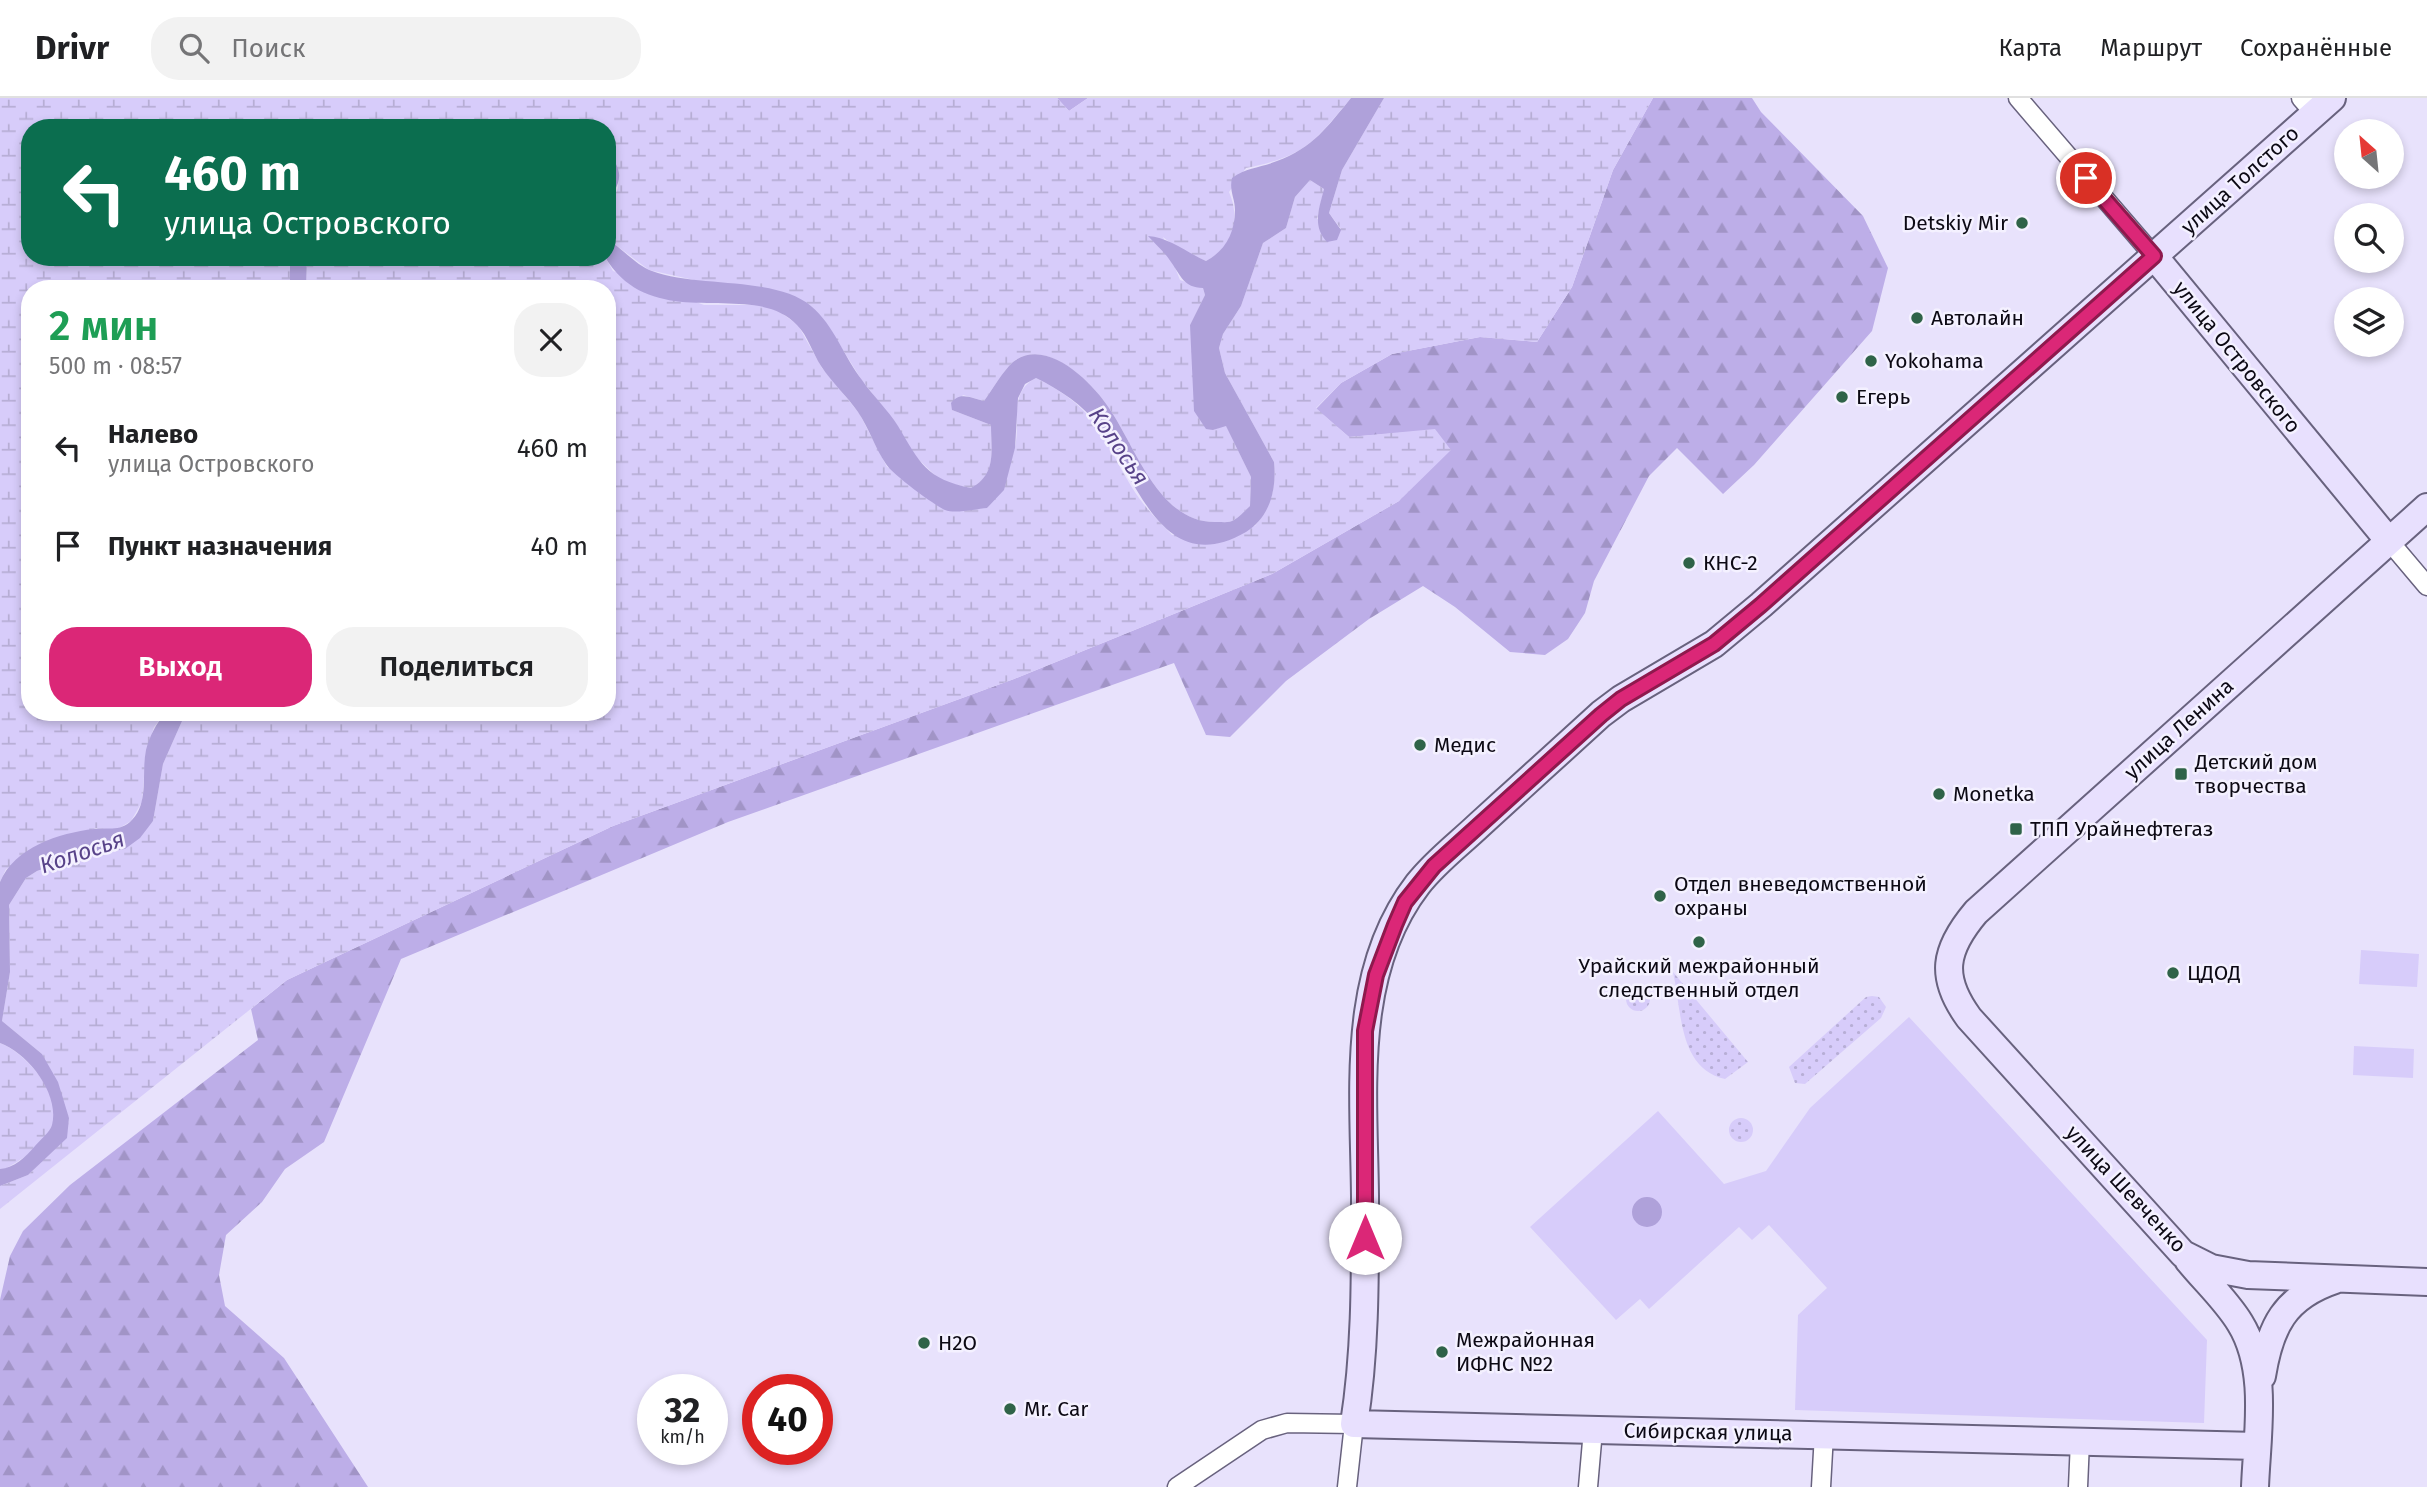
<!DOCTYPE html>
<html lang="ru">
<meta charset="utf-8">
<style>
body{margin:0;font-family:"Fira Sans",sans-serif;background:#f2f2f2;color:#202124;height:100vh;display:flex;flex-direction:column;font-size:26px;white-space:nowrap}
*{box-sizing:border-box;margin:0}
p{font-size:23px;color:#757577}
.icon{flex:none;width:38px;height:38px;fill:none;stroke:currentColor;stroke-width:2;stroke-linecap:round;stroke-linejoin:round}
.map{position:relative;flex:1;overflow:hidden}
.drawer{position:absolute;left:21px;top:182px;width:595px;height:441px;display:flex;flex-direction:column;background:#fff;border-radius:28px;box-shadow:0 4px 10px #0003}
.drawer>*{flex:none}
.guide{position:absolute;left:21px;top:21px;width:595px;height:147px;border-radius:28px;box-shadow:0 4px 10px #0003;background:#0b6e4f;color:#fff;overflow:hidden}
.needle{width:46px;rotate:333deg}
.buttons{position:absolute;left:2334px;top:21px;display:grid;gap:14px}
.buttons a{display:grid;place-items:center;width:70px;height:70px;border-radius:50%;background:#fff;box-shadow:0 4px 10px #0003;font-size:35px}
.speed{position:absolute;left:637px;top:1276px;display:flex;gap:14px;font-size:35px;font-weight:700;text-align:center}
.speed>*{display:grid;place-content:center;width:91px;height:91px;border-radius:50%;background:#fff;box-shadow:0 4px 10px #0003;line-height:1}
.speed small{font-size:18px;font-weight:400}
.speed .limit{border:10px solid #d22;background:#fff;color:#111}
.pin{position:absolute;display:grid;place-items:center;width:60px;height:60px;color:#fff;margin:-30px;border:4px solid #fff;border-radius:50%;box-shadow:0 2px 7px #0007}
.me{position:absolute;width:77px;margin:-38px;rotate:0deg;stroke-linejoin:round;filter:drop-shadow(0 0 5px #0008)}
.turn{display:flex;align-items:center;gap:24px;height:147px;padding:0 28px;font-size:32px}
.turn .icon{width:91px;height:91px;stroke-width:2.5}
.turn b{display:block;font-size:49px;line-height:60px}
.round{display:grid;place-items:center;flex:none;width:74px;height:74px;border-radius:28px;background:#f2f2f2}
.headline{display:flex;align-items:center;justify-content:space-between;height:119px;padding:0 28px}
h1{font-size:42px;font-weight:600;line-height:52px;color:#1e9e55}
.action{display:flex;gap:14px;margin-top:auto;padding:14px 28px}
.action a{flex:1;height:80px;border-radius:28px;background:#db2777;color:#fff;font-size:28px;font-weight:600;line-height:80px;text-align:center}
.action a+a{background:#f2f2f2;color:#202124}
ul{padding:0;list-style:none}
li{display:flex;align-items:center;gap:21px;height:98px;padding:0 28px}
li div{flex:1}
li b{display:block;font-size:26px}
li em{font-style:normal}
header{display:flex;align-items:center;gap:42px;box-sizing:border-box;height:98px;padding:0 35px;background:#fff;border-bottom:2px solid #e0e0e0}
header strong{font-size:33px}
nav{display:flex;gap:38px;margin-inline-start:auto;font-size:24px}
.search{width:490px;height:63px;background:#f2f2f2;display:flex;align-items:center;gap:18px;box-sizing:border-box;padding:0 24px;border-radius:28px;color:#757577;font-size:26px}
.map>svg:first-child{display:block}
</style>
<header>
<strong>Drivr</strong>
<div class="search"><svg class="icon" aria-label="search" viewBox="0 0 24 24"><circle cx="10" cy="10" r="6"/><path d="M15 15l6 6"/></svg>Поиск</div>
<nav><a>Карта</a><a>Маршрут</a><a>Сохранённые</a></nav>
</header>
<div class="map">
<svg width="2427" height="1389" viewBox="0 0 2427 1389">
<defs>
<pattern id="grass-dots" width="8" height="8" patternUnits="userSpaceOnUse" patternTransform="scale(1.75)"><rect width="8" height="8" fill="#d7ccfa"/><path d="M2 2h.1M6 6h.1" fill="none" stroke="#b7aed5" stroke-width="1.8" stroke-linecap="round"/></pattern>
<pattern id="forest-firs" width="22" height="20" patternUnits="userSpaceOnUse" patternTransform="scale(1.75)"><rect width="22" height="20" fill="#bdaee8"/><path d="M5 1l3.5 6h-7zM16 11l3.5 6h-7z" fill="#a194c6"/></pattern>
<pattern id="wetland-marsh" width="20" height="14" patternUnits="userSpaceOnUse" patternTransform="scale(1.75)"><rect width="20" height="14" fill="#d7ccfa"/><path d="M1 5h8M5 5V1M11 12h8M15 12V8" fill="none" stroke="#b7aed5"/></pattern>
</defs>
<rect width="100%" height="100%" fill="#e8e2fc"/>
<!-- grass -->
<path fill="url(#grass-dots)" d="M 1673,874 L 1748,964 L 1725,981 C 1678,970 1682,913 1673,874 Z
M1626 901a12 12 0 1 1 24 0a12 12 0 1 1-24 0Z
M 1872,898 L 1879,899 L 1886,909 L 1881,920 L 1805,986 L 1795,985 L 1789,969 L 1866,899 Z
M1729 1032a12 12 0 1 1 24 0a12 12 0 1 1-24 0Z"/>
<!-- forest -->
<path fill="url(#forest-firs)" d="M 1057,0 L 1088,0 L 1069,13 Z
M 1653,0 L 1752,0 L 1761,14 L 1863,118 L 1888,170 L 1872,233 L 1754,367 L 1723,396 L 1677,350 L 1649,378 L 1594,483 L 1585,515 L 1568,541 L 1545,557 L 1510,554 L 1455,509 L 1423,488 L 1369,521 L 1286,583 L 1230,639 L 1206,637 L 1174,565 L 728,724 L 401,861 L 324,1044 L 285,1071 L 262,1104 L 226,1137 L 219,1177 L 225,1208 L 284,1260 L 368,1389 L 0,1389 L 0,1202 L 10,1158 L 23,1133 L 70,1087 L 258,942 L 251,911 L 287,882 L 613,728 L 1014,581 L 1272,476 L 1399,403 L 1435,332 L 1349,339 L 1316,311 L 1341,285 L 1392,256 L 1480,239 L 1537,244 L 1572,189 L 1613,72 Z"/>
<!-- wetland -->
<path fill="url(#wetland-marsh)" d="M 0,0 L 1057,0 L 1069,13 L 1088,0 L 1351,0 C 1314,44 1306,58 1246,70 L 1229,94 C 1241,122 1233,149 1206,163 L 1178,151 L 1163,139 L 1180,182 L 1203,190 L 1205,197 L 1190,227 L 1213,332 L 1226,327 L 1251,379 L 1250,408 C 1245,412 1240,419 1234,422 C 1230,425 1223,424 1218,424 C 1159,427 1136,349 1109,310 C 1092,284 1045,238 1013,264 C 1002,274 993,291 984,303 L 963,297 L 952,312 L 991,327 C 991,354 997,376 971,390 L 942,384 L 913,356 L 897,327 L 861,281 L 830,231 L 811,208 L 649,172 L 613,145 L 610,108 L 618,90 L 619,73 L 607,53 L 607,30 L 30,30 L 30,159 L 290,159 L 290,191 L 30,191 L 30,614 L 166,614 L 154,629 L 146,654 L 142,704 L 131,723 L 116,732 L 96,730 L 6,771 L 0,784 Z
M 1384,0 L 1653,0 L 1613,72 L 1572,189 L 1537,244 L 1480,239 L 1392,256 L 1341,285 L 1316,310 L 1349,339 L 1435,331 L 1451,352 L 1399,403 L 1272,476 L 1014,581 L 613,728 L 287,882 L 0,1111 L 0,1088 L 28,1077 L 66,1040 L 69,1020 L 42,956 L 2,923 L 10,874 L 9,807 L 26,780 L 37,773 L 78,758 L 125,751 L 153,723 L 163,666 L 186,614 L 607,614 L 607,191 L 306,191 L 307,159 L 421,159 C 434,165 449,165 461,159 L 605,159 L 613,173 L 704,207 L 763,207 L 780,214 L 798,227 L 822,270 L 859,315 L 887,369 L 987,410 C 996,391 1010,370 1015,349 C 1021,324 1008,294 1036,280 C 1104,314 1101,343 1139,400 C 1148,413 1161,425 1172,437 L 1255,428 C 1270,409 1277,390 1274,364 L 1225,275 L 1219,250 L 1223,236 L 1241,208 L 1263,145 L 1286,130 L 1295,99 L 1310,82 L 1324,91 L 1317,121 L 1341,131 L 1329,115 L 1342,72 Z
M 0,945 C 26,955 64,998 52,1028 C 44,1048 20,1063 3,1072 L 0,1071 Z"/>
<!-- park -->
<path fill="#d7ccfa" d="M 2361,852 L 2419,856 L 2417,889 L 2359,886 Z
M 1909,919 L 2207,1242 L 2204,1325 L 1795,1312 L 1798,1217 L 1827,1190 L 1769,1127 L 1752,1142 L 1739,1129 L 1649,1211 L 1640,1201 L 1616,1222 L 1530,1129 L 1658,1013 L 1724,1086 L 1766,1073 L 1810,1010 Z
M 2354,948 L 2414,951 L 2413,980 L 2353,977 Z"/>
<!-- water -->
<path fill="#afa1da" d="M 1351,0 L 1384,0 L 1342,72 L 1329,115 L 1341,132 L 1337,142 L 1327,144 C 1312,128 1319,111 1324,91 L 1310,82 L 1295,99 L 1286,130 L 1263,145 L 1241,208 L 1223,236 L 1219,250 L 1225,275 L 1274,364 C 1277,391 1270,419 1246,434 C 1162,483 1136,379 1099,328 C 1082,306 1060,292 1036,280 L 1025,286 L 1018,300 L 1015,350 L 1004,392 L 987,410 C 976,411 955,416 945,412 C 934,407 892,376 886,366 C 875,350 869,330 858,314 C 847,298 832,285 821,268 C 813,256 808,238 797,227 C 752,179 653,239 605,159 L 607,53 C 632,83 611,86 610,111 C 610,122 612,134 613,145 C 625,154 638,168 652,173 C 698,190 776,178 811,208 C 834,227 844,259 862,282 C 873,298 888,312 898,328 C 920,365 926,381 971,390 C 997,376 991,353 991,327 L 952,312 L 951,305 C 960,293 971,300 984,303 C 993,291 1002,274 1013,264 C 1046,238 1092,284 1109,310 C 1136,349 1159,427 1218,424 C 1223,424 1230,425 1234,422 C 1240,419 1245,412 1250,408 L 1251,379 L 1226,328 L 1213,332 L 1206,331 L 1194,313 L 1190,227 L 1205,197 L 1203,190 C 1183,189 1182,179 1171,164 C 1165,154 1155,146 1148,138 C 1168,139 1186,154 1206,163 C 1225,153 1235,135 1235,112 C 1235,100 1229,93 1232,80 C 1247,69 1260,70 1277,63 C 1313,50 1328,28 1351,0 Z
M 290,159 L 307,159 L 306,191 L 290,191 Z
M 166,614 L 186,614 L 163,666 L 153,723 L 140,740 L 125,751 L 78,758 L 37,773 L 26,780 L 9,807 L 10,874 L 2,923 L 42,956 L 58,984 L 69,1020 L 67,1040 L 28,1077 L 0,1088 L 0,1071 C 14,1070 26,1059 35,1048 C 40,1042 50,1034 52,1027 C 60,996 28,955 0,945 L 0,784 C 15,749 59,735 94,731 C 108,729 118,734 130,724 C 150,706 141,676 146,652 C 150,637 156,626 166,614 Z
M1632 1114a15 15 0 1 1 30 0a15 15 0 1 1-30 0Z"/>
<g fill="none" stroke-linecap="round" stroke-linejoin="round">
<defs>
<path id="street" d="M 2018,0 L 2154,158
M 2301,0 L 2315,16
M 2389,443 L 2427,488
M 1177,1389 L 1262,1332 L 1287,1325 L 1354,1326 L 1347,1389
M 1588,1389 L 1593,1332
M 1821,1389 L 1824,1336
M 2078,1389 L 2080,1343"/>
<path id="secondary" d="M 2154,158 L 2389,443
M 2427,409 L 1976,814 C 1944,852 1939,879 1969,920 L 2183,1156 L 2211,1170 L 2248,1177 L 2427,1184
M 2188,1162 C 2205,1183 2226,1202 2240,1225 C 2269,1272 2257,1336 2255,1389
M 2262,1278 C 2270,1229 2284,1199 2335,1182
M 2257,1348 L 1354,1326 C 1366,1251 1365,1174 1365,1098 C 1364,994 1350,874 1418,786 C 1435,764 1459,746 1479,727 C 1520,690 1560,653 1601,616 L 1621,601 L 1714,546 L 1761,507 L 2332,0"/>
</defs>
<!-- street casing -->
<use href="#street" stroke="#68627e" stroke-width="21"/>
<!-- secondary casing -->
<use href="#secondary" stroke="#68627e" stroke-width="30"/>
<!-- street -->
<use href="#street" stroke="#fff" stroke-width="18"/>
<!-- secondary -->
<use href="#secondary" stroke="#e8e0fe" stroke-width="26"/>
</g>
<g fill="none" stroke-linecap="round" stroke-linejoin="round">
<defs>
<path id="route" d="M 1365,1140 L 1365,933 L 1376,877 L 1395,827 L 1405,804 L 1434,768 L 1601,617 L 1621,601 L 1714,546 L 1761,507 L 2154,158 L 2086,80"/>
</defs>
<!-- route casing -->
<use href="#route" stroke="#8e194d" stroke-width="18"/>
<!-- route -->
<use href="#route" stroke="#db2777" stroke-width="12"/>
</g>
<!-- markers -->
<g fill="#2f6348" stroke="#f4f1ff" stroke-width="2.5">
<circle cx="2022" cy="125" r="7"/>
<circle cx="1917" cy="220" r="7"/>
<circle cx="1871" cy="263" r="7"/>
<circle cx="1842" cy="299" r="7"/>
<circle cx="1689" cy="465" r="7"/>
<circle cx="1420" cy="647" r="7"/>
<rect x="2174" y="669" width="14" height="14" rx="3.5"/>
<circle cx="1939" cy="696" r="7"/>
<rect x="2009" y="724" width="14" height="14" rx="3.5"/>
<circle cx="1660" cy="798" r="7"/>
<circle cx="1699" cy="844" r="7"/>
<circle cx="2173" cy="875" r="7"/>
<circle cx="924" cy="1245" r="7"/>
<circle cx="1442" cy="1254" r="7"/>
<circle cx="1010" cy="1311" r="7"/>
</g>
<g text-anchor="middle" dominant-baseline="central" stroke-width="5" stroke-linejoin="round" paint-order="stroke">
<!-- street labels -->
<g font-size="21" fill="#0c0914" stroke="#f4f1ff">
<text transform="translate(2240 82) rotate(-42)">улица Толстого</text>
<text transform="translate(2237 259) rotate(51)">улица Островского</text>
<text transform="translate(2179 631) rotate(-42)">улица Ленина</text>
<text transform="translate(2126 1091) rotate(47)">улица Шевченко</text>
<text transform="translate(1708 1334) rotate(1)">Сибирская улица</text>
</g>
<!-- poi labels -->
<g font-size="21" fill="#0c0914" stroke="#f4f1ff" text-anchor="start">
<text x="2008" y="125" text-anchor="end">Detskiy Mir</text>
<text x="1931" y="220">Автолайн</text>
<text x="1885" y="263">Yokohama</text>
<text x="1856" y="299">Егерь</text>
<text x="1703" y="465">КНС-2</text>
<text x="1434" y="647">Медис</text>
<text x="2195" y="664">Детский дом<tspan x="2195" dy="24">творчества</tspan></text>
<text x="1953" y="696">Monetka</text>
<text x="2030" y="731">ТПП Урайнефтегаз</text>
<text x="1674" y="786">Отдел вневедомственной<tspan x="1674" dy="24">охраны</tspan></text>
<text x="1699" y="868" text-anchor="middle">Урайский межрайонный<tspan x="1699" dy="24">следственный отдел</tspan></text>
<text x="2187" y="875">ЦДОД</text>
<text x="1456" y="1242">Межрайонная<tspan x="1456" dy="24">ИФНС №2</tspan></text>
<text x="938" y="1245">Н2О</text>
<text x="1024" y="1311">Mr. Car</text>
</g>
<!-- water labels -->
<g font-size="23" font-style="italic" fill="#584389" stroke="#f4f1ff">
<text transform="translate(1119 348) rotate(56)">Колосья</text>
<text transform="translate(82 754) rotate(-19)">Колосья</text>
</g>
</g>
</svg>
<div class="buttons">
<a><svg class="needle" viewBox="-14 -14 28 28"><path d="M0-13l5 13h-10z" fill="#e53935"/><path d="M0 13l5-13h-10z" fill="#757577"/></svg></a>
<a><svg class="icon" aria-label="search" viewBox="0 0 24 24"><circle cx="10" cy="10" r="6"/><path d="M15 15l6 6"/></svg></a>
<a><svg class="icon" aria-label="layers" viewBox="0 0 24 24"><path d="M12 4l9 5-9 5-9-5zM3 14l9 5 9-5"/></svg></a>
</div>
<div class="speed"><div>32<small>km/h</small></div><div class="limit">40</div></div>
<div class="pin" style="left:2086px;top:80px;background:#d93025"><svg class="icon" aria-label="arrive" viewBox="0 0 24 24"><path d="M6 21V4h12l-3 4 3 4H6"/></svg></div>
<svg class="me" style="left:1365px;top:1140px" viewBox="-20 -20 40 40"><circle r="19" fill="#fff"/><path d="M0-13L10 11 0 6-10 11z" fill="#db2777"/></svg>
<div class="guide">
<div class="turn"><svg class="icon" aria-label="left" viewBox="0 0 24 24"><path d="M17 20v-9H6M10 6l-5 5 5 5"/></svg><div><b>460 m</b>улица Островского</div></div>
</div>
<section class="drawer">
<div class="headline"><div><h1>2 мин</h1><p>500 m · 08:57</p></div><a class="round"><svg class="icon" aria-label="close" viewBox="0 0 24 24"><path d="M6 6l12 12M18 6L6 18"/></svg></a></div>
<ul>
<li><svg class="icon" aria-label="left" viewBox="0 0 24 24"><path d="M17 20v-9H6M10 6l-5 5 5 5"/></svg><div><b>Налево</b><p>улица Островского</p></div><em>460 m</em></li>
<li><svg class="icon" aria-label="arrive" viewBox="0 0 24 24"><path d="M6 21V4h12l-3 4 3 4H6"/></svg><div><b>Пункт назначения</b></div><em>40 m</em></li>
</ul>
<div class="action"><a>Выход</a><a>Поделиться</a></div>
</section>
</div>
